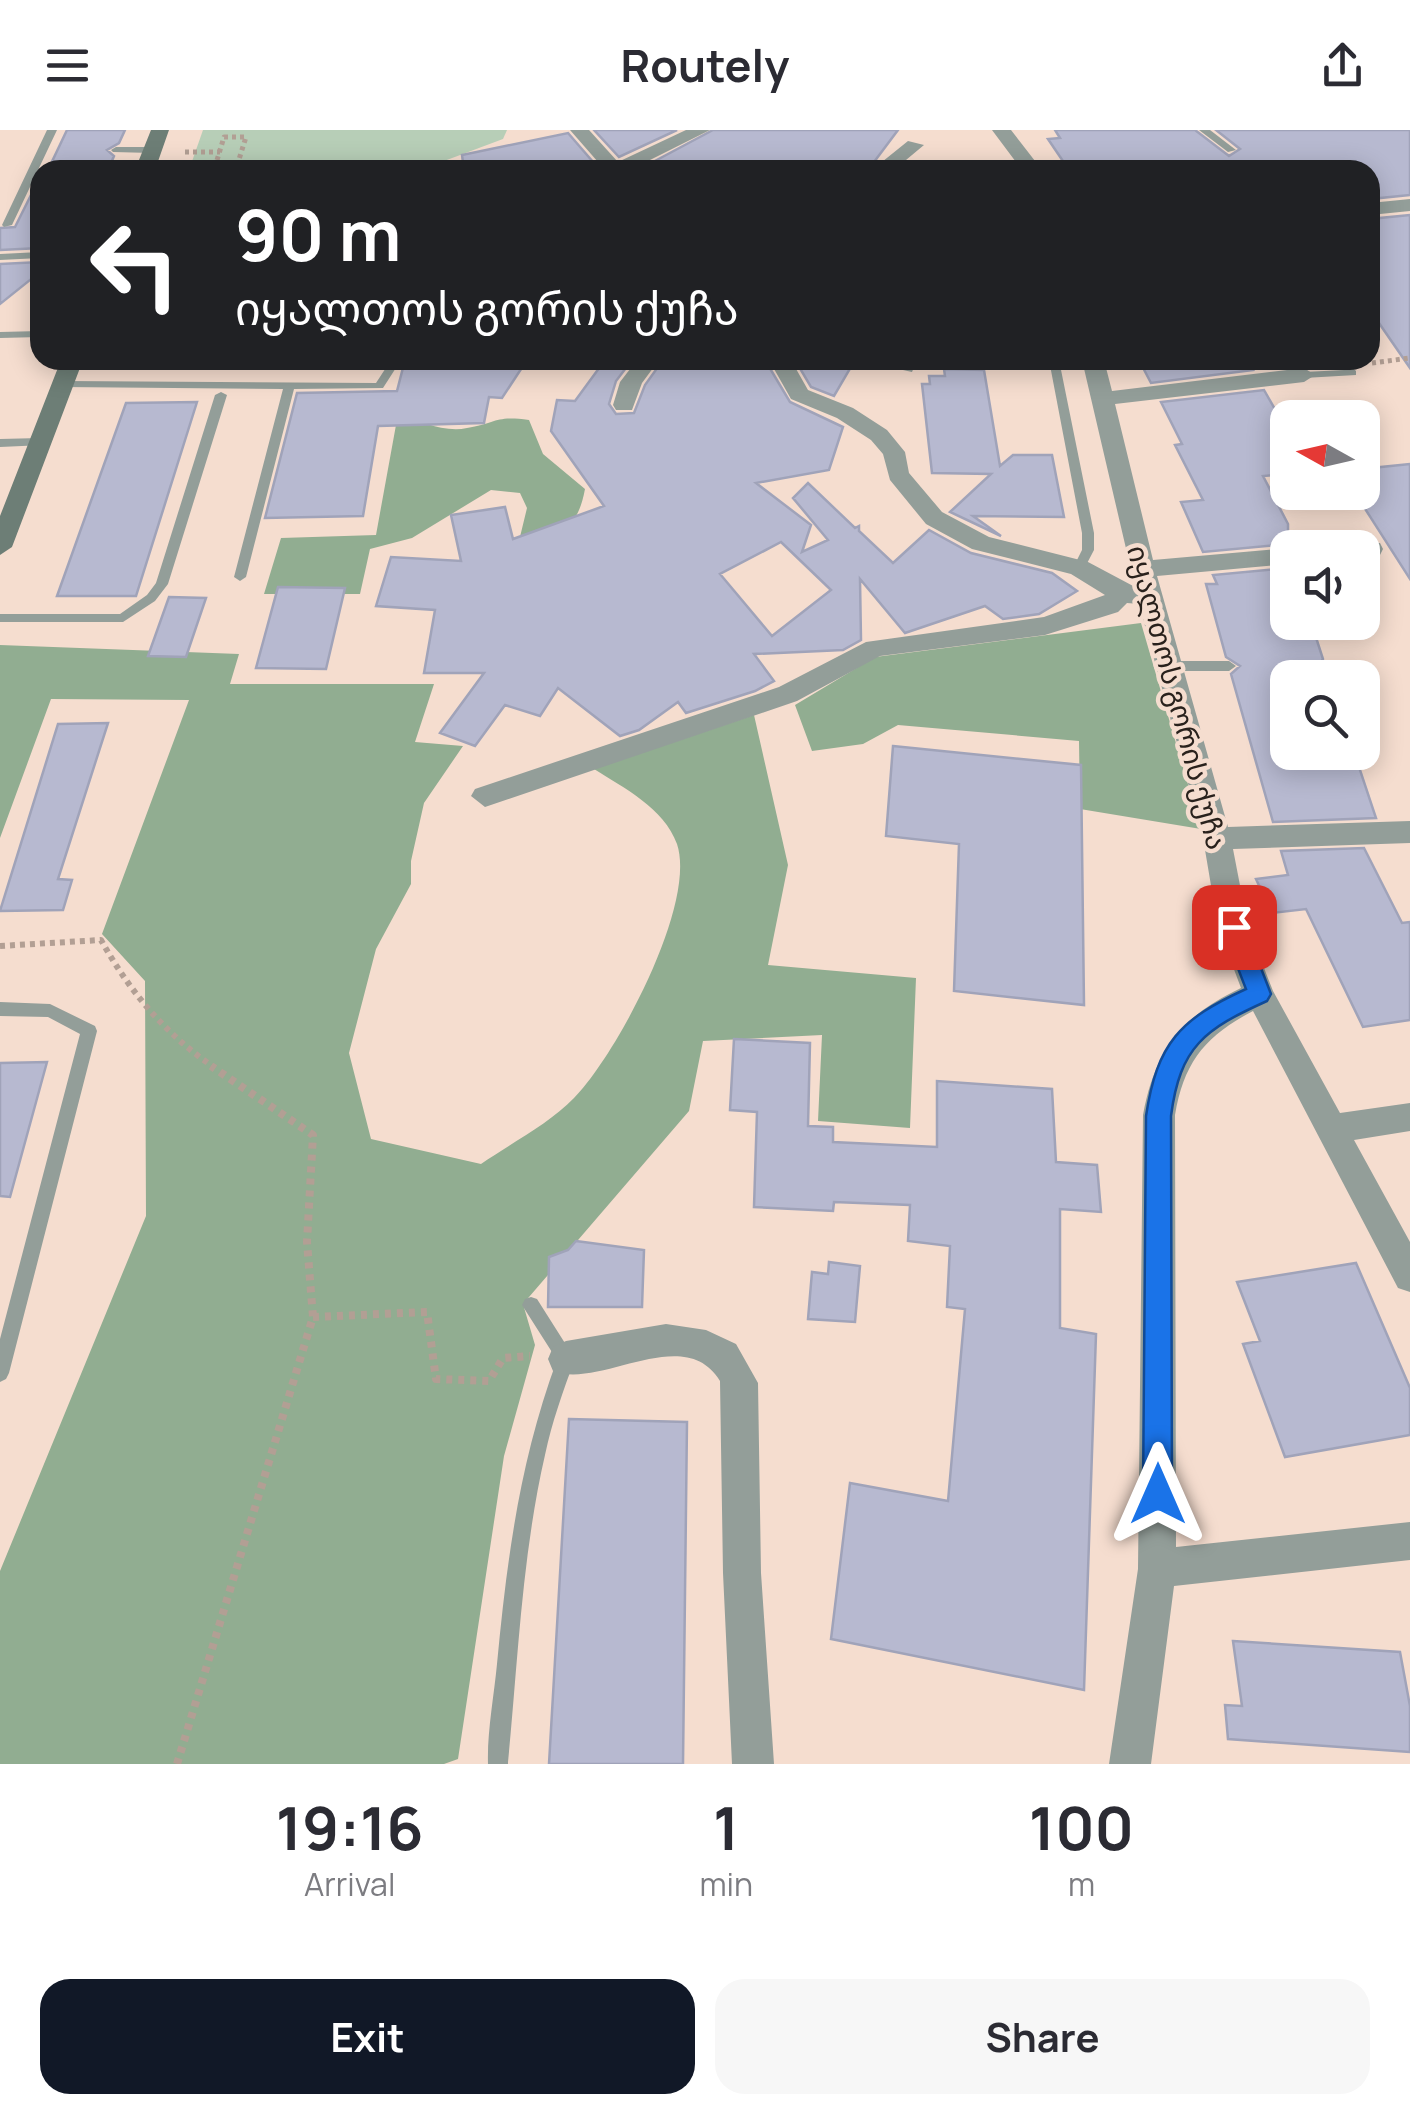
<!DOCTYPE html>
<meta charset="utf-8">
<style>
body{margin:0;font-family:Manrope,"Noto Sans Georgian",sans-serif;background:#f7f7f7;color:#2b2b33;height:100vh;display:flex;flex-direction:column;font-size:38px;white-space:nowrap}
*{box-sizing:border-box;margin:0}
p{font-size:32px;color:#7c7c81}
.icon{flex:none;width:55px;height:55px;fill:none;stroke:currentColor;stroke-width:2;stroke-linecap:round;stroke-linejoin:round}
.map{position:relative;height:1634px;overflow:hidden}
.details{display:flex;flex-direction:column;background:#fff;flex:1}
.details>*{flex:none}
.hud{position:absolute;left:30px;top:30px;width:1350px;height:210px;border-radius:30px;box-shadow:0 5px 25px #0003;background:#202124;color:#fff;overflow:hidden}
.needle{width:65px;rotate:278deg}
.fabs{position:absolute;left:1270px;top:270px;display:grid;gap:20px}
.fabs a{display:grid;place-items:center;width:110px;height:110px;border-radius:20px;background:#fff;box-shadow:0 5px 25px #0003;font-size:50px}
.pin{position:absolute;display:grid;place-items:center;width:85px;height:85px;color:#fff;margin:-42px;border-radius:20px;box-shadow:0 5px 15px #0006}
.me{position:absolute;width:110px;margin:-55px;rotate:0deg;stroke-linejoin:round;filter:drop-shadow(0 0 8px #0008)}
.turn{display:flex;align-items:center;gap:35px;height:210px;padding:0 40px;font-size:45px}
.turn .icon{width:130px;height:130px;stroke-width:2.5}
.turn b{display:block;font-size:70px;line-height:85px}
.eta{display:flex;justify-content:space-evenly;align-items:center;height:170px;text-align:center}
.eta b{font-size:60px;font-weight:700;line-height:70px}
.cta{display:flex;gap:20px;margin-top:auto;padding:20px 40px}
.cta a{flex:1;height:115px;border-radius:30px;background:#111827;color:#fff;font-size:40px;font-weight:700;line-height:115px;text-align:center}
.cta a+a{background:#f7f7f7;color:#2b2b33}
header{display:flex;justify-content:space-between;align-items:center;height:130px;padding:0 40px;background:#fff;font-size:45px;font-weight:700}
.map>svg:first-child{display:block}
</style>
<header><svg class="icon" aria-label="menu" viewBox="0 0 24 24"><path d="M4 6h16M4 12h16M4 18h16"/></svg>Routely<svg class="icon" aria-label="share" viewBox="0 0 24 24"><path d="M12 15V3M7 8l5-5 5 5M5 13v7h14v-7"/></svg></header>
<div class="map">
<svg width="1410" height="1634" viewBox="0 0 1410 1634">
<rect width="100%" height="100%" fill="#f5ddcf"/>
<!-- green -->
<path fill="#b7ceb7" d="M 203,0 L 507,0 L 503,9 L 420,40 L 189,40 Z"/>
<!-- forest -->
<path fill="#91ad91" d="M 398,284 C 419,291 445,303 467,298 C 497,293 495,285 529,290 L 543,324 L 585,359 C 577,403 558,403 519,411 L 527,378 L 520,363 L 491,360 L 412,408 L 370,419 L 360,464 L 264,464 L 281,408 L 376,405 Z
M 1141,493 L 1201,699 L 1080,679 L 1079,611 L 898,595 L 863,614 L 812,621 L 795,575 L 875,527 Z
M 0,515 L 239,524 L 230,554 L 434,554 L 415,612 L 463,616 L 424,673 L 411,731 L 411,754 L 376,819 L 349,923 L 371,1009 L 481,1034 C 511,1013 549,994 574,968 C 617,924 697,774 677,714 C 664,678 624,658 594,639 L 754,585 L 788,735 L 768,835 L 916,848 L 910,998 L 818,991 L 822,905 L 703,911 L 689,981 L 523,1174 L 535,1215 L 504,1326 L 458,1629 L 444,1634 L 0,1634 L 0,1441 L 146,1086 L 145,851 L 102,804 L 189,570 L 51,569 L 0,708 Z"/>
<!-- building -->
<path fill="#b7b9d0" stroke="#a0a3b9" stroke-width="2.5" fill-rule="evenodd" d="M 67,0 L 125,0 L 119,13 L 107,20 L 114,26 L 108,40 L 48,40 Z
M 594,0 L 677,0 L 619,27 Z
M 713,0 L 898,0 L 868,40 L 638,40 Z
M 1055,0 L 1195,0 L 1229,26 L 1240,19 L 1216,0 L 1410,0 L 1410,65 L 1370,69 L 1370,40 L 1069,40 L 1048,9 L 1060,8 Z
M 568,3 L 600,40 L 464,40 L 462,25 Z
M 40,47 L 40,118 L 0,120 L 0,98 L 15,97 Z
M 1410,85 L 1410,238 L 1370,180 L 1370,89 Z
M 40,132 L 40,142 L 0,174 L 0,134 Z
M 405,230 L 527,230 L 502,268 L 489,267 L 484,293 L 378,296 L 363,386 L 265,388 L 297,263 L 397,261 Z
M 605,230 L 632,230 L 616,251 L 609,274 L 616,284 L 634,283 L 645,255 L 663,230 L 765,230 L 790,272 L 843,297 L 829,340 L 756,353 L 811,395 L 802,422 L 828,410 L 793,368 L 808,353 L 855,398 L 859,396 L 859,401 L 893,433 L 929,400 L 971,423 L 1052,443 L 1077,461 L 1039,484 L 1003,489 L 985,476 L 905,503 L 860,449 L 861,510 L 843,520 L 754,524 L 774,551 L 755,561 L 686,583 L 678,572 L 639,600 L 620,606 L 558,558 L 540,586 L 505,575 L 475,616 L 440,603 L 484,543 L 424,543 L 435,480 L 376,476 L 391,427 L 461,431 L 451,385 L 505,377 L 513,409 L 604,376 L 551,301 L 557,270 L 575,271 ZM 781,412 L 831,460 L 772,506 L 720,444 Z
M 795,230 L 855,230 L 834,266 L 811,257 Z
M 1139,230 L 1247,230 L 1253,240 L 1151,253 Z
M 944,239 L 984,240 L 1000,336 L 1013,325 L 1052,325 L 1064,387 L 973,386 L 1001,406 L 950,382 L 991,344 L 932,343 L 922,254 L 930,254 L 929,246 L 945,246 Z
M 1264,260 L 1288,302 L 1288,344 L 1263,346 L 1288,394 L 1288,414 L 1203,422 L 1181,372 L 1203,370 L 1175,315 L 1182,314 L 1161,272 Z
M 197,272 L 136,466 L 57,466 L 126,273 Z
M 1410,334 L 1410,449 L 1362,374 L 1362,339 Z
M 1288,438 L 1288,492 L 1311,492 L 1323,529 L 1316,539 L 1329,548 L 1288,548 L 1288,622 L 1354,622 L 1376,688 L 1273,692 L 1231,544 L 1240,536 L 1226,527 L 1206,454 L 1217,454 L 1213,445 Z
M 278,457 L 345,458 L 326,539 L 256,538 Z
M 169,467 L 206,468 L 186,527 L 148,526 Z
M 108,593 L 58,749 L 72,750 L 63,780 L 0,781 L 58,594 Z
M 893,616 L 1081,635 L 1084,875 L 954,861 L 959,714 L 886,706 Z
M 1364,718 L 1402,793 L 1410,792 L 1410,890 L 1363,897 L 1306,779 L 1272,783 L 1256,749 L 1288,745 L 1281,721 Z
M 734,909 L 810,913 L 808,996 L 833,997 L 833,1012 L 937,1017 L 937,951 L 1052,959 L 1056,1032 L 1097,1035 L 1101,1082 L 1060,1079 L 1060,1198 L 1096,1204 L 1084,1560 L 831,1509 L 850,1353 L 948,1371 L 965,1179 L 947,1177 L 950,1116 L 908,1111 L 910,1075 L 834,1072 L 833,1081 L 754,1077 L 757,982 L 730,980 Z
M 47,932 L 10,1067 L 0,1066 L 0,933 Z
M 576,1111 L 644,1120 L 642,1177 L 548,1177 L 549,1127 L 568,1120 Z
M 829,1132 L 860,1136 L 855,1192 L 808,1189 L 812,1142 L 828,1144 Z
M 1356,1133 L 1410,1258 L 1410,1305 L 1285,1327 L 1243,1214 L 1260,1211 L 1237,1152 Z
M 569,1289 L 687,1292 L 683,1634 L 549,1634 Z
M 1233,1511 L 1400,1522 L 1410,1576 L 1410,1622 L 1228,1609 L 1225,1575 L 1242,1576 Z"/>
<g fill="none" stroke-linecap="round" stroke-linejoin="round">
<!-- path-far2 -->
<path stroke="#b29f94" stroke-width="5" stroke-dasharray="4 4" stroke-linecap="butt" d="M 224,7 L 246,7 L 236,39 L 214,40 Z
M 185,22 L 220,22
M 1372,233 L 1410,228"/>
<!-- path-far1 -->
<path stroke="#b29f94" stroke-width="6" stroke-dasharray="5 5" stroke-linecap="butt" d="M 0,816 L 101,810 C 130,862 165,904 215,938"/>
<!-- path -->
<path stroke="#b29f94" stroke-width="8" stroke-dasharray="6 6" stroke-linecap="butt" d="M 313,1187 L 427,1182 L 436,1249 L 489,1251 L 503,1228 L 530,1226
M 177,1634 L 313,1187 L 307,1112 L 313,1005 L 211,936"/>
<!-- lane -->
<path fill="#939e99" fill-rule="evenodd" d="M 47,0 L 57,0 L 12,95 L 4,97 L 2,95 Z
M 1199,0 L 1210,0 L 1236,20 L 1228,22 Z
M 116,17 L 152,17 L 157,20 L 152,23 L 113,22 L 111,20 Z
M 40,122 L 40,128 L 0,130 L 0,124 Z
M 40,201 L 40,207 L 0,208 L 0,202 Z
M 391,230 L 401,230 L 383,258 L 294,259 L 246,447 L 240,451 L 234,447 L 283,259 L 63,257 L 57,254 L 63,251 L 376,253 Z
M 907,230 L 917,230 L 912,242 L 903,240 Z
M 1049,230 L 1059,230 L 1094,403 L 1094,420 L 1083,441 L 1079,442 L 1073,438 L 1082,420 L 1082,403 Z
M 1347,233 L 1356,241 L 1356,245 L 1304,248 L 1299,245 L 1304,242 L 1344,240 L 1342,236 Z
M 221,262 L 227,265 L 168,454 L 155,471 L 123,492 L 0,492 L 0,484 L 120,484 L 147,465 L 156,453 L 215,265 Z
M 40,308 L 46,312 L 44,315 L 0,317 L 0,309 Z
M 1166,531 L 1229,531 L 1236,536 L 1229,541 L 1166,541 L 1159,536 Z
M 1326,532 L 1348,532 L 1355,537 L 1348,542 L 1321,540 L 1319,537 Z
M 0,872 L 50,874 L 95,896 L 97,901 L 9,1243 L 6,1249 L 0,1252 L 0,1209 L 80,904 L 48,887 L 0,886 Z
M 531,1167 L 537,1169 L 575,1229 C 563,1261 552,1292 545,1325 C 522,1425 518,1530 508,1632 L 508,1634 L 488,1634 C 487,1602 494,1566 497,1534 C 507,1428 520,1330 557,1230 L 522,1175 L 525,1169 Z"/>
<!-- street -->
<path fill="#939e99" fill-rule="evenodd" d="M 570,0 L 589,0 L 618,32 L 686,0 L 710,0 L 630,40 L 605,40 Z
M 992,0 L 1011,0 L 1042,40 L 1022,40 Z
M 908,11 L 924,15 L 894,40 L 872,40 Z
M 1410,69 L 1410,81 L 1370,85 L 1370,73 Z
M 637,230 L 659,230 L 642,253 L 632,280 L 616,280 L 613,275 L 620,252 Z
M 769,230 L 791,230 L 808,260 L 853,278 L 887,300 L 905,322 L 909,343 L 942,382 L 989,407 L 1088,432 L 1135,457 L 1082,230 L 1104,230 L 1112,261 L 1304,238 L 1315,245 L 1304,252 L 1115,274 L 1153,430 L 1288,418 L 1288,434 L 1157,446 L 1228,697 L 1410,691 L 1410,713 L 1233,719 L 1248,797 L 1273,861 L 1340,983 L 1410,973 L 1410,1001 L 1354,1010 L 1410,1112 L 1410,1162 L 1398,1158 L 1253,881 C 1205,906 1184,932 1175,985 L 1176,1417 L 1410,1392 L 1410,1430 L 1174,1456 L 1151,1634 L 1109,1634 L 1138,1439 L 1143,985 C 1155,920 1182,886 1241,858 L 1218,797 L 1203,708 L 1139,474 L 1127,473 L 1118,482 L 1045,505 L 880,526 L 797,571 L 485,677 L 471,666 L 475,659 L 779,557 L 866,512 L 1044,487 L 1105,465 L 1071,444 L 972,419 L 926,394 L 890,350 L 883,324 L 871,310 L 837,288 L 791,269 Z
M 1362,412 L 1380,413 L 1383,419 L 1380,425 L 1362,428 L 1362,418 L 1351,418 Z
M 666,1194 L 706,1200 L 736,1214 L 758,1253 L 761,1443 L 774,1634 L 732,1634 L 723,1443 L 720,1251 C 684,1192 600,1260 553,1241 L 548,1229 L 553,1217 L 566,1211 Z"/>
<!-- secondary -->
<path fill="#6d7e76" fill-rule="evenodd" d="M 151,0 L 169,0 L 155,40 L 135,40 Z
M 61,230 L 83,230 L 12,417 L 0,425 L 0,386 Z"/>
</g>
<!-- route -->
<path fill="#1a73e8" stroke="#114b97" stroke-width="2.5" d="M 1234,788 L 1245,797 L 1271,864 L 1267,871 C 1205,899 1180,916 1171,986 L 1172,1364 L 1168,1374 L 1158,1378 L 1147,1374 L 1143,1364 L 1146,986 C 1157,913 1180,889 1246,859 L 1222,797 Z"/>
<g text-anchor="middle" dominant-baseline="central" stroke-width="9" stroke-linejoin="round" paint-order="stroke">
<!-- street labels -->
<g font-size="28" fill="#29211c" stroke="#f5ddcf">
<text transform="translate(1178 567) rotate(75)">იყალთოს გორის ქუჩა</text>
</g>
</g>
</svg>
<div class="fabs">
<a><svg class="needle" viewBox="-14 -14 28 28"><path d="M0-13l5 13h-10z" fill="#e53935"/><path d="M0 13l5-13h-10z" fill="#7c7c81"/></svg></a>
<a><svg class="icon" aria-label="sound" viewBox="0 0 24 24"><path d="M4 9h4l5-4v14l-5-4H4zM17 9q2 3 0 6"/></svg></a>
<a><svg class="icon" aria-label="search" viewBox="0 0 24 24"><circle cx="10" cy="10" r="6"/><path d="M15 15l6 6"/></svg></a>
</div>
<div class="pin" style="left:1234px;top:797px;background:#d93025"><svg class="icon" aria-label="arrive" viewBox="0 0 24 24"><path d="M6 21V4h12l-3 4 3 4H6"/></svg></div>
<svg class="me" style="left:1158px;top:1364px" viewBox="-20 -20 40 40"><path d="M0-17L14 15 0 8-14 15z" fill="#1a73e8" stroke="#fff" stroke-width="4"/></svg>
<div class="hud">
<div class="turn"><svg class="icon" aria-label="left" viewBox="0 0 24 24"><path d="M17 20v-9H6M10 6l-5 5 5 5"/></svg><div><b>90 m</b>იყალთოს გორის ქუჩა</div></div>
</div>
</div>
<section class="details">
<div class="eta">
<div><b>19:16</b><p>Arrival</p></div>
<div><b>1</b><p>min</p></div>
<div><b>100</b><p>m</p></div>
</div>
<div class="cta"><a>Exit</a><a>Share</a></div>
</section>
